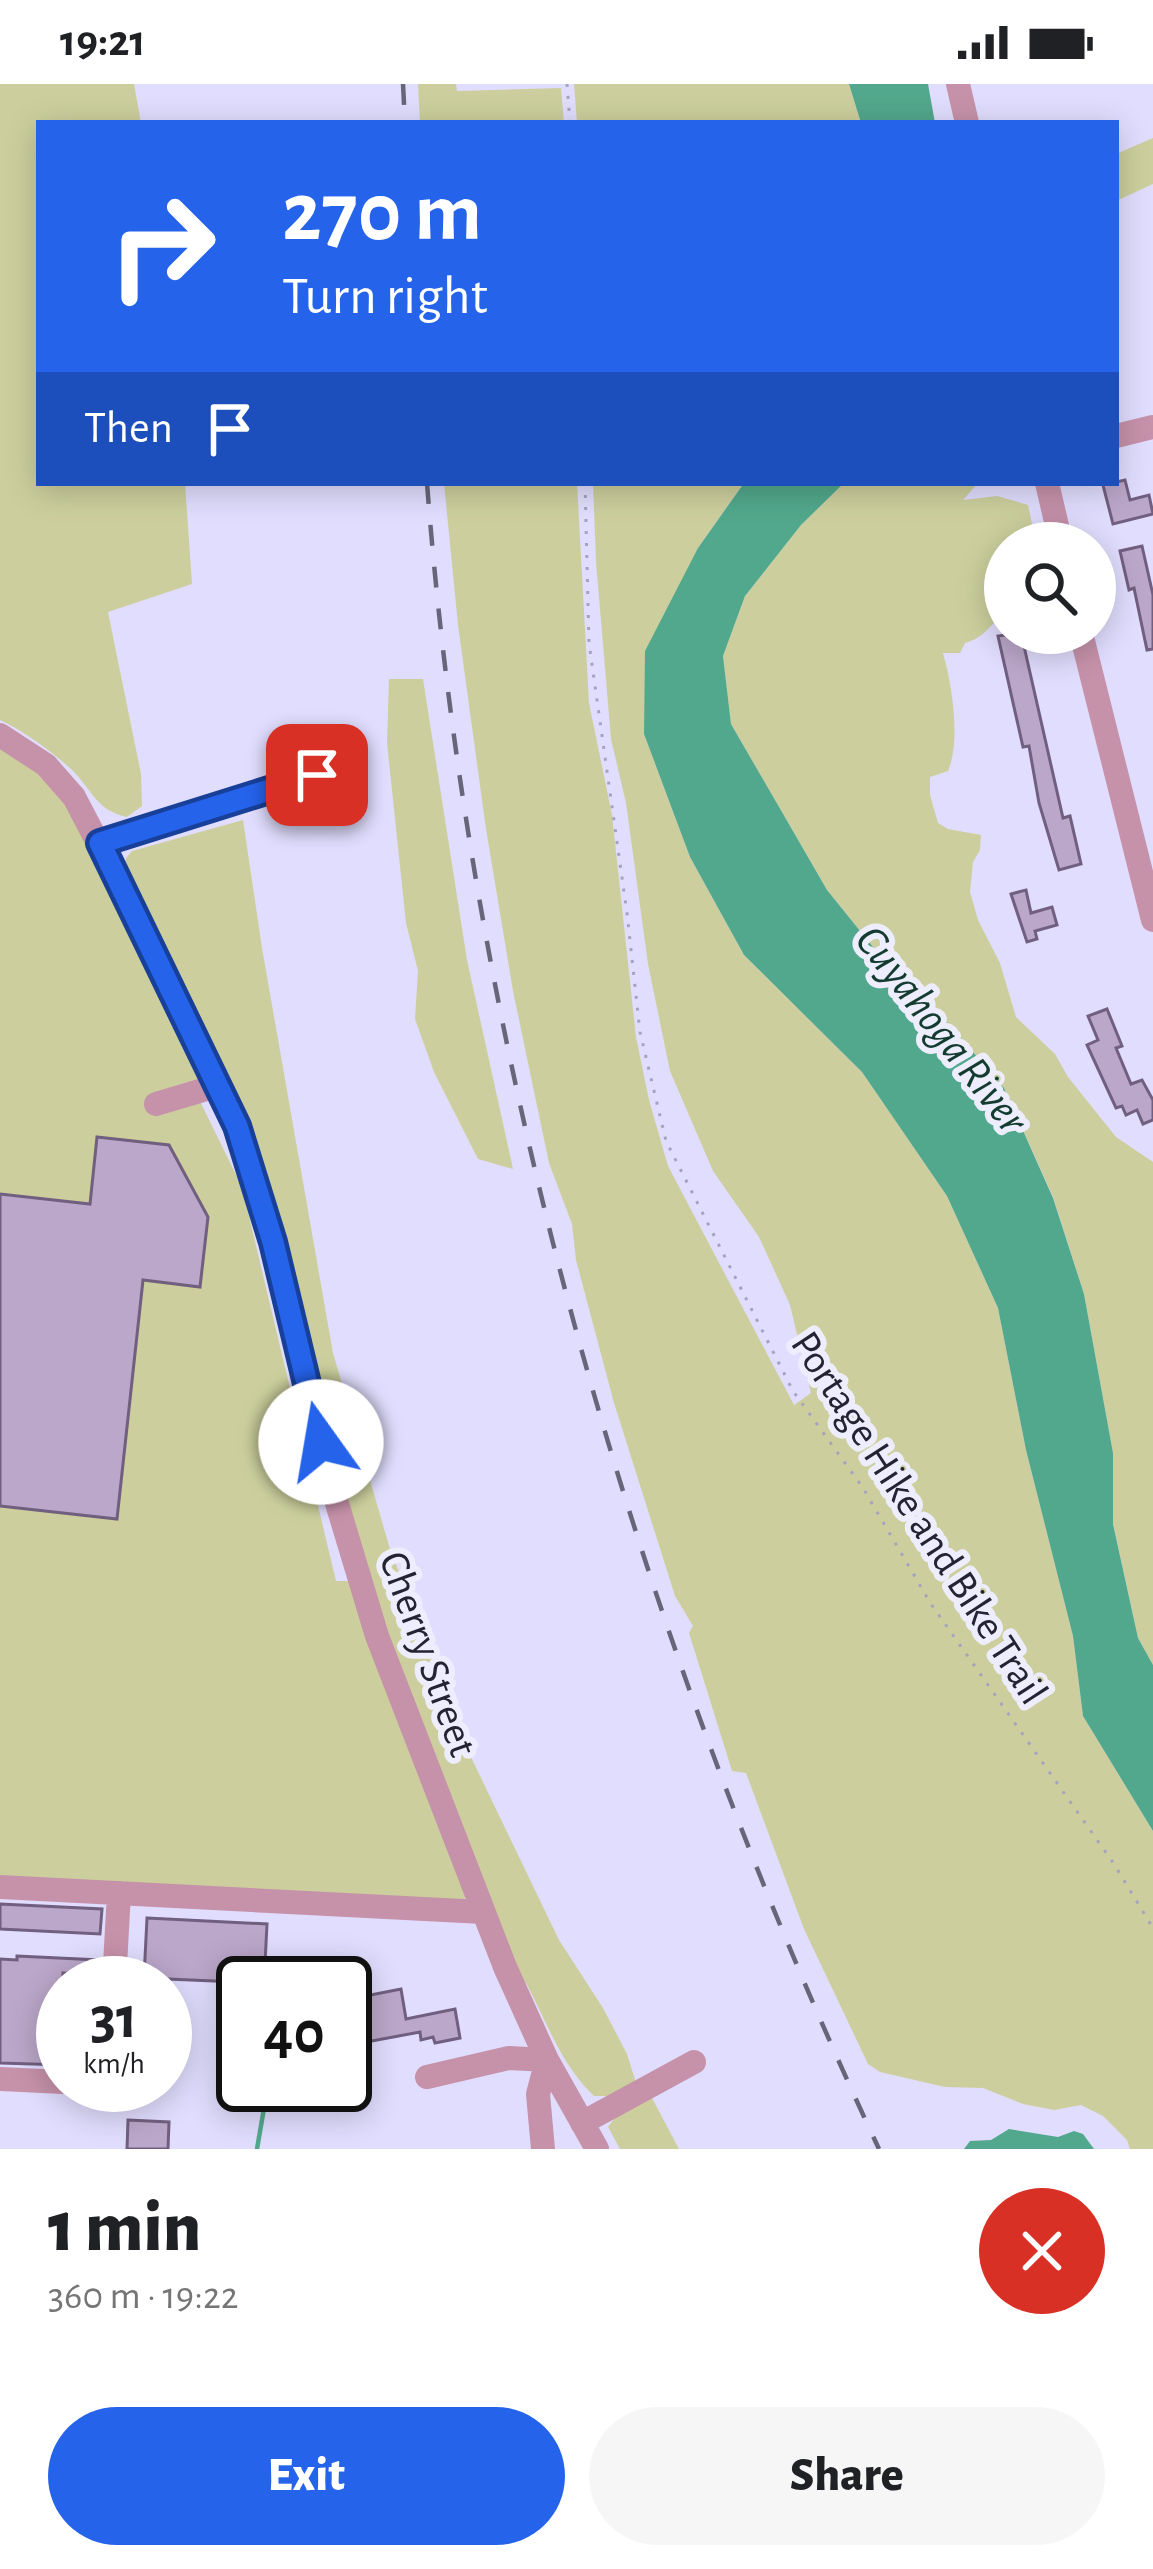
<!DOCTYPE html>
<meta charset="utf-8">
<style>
body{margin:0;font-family:"Alegreya Sans",sans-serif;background:#f6f6f6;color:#202124;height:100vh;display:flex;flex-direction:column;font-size:45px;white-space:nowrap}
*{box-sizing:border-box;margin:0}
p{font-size:39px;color:#757577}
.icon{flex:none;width:66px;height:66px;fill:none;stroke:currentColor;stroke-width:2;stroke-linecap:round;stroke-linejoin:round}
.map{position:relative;height:2065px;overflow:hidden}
.side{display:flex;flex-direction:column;background:#fff;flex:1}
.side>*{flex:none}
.top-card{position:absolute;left:36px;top:36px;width:1083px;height:366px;border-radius:0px;box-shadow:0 6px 30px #0003;background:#2563eb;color:#fff;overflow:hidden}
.buttons{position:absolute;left:984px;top:438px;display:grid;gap:24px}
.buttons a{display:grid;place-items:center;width:132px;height:132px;border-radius:50%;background:#fff;box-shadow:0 6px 30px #0003;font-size:60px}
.speed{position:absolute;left:36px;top:1872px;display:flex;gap:24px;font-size:60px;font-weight:700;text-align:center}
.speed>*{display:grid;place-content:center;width:156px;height:156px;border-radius:50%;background:#fff;box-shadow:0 6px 30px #0003;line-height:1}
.speed small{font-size:30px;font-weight:400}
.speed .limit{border:6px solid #111;border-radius:18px;background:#fff;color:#111}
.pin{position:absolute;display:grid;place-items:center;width:102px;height:102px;color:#fff;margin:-51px;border-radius:24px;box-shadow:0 6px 18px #0006}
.me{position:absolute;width:132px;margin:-66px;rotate:347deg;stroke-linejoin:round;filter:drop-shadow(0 0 9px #0008)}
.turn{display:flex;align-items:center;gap:42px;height:252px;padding:0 48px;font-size:54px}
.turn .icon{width:156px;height:156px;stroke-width:2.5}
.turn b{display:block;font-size:84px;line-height:102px}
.then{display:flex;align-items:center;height:114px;padding:0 48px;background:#0003;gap:24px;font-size:45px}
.round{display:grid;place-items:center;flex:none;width:126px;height:126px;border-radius:63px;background:#f6f6f6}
.headline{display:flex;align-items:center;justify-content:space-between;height:204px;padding:0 48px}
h1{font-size:72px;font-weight:800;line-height:90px}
.primary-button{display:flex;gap:24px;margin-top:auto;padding:24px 48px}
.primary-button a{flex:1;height:138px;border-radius:72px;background:#2563eb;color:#fff;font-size:48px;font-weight:800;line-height:138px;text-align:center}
.primary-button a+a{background:#f6f6f6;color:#202124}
.status{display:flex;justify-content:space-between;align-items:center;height:84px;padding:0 60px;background:#fff;direction:ltr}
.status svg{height:33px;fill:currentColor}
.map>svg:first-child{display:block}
</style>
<div class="status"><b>19:21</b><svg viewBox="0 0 49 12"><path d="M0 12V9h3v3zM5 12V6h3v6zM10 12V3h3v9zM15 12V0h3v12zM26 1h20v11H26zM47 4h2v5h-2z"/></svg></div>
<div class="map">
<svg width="1153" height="2065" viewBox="0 0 1153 2065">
<rect width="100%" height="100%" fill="#e1ddfe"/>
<!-- green -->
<path fill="#cccf9d" d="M 0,0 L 134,0 L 141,39 L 39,39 L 39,399 L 185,399 L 192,500 L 108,528 L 141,690 L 142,722 L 127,733 C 95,726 93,706 71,685 C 50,666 25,648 0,636 Z
M 418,0 L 456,0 L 457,7 L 561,4 L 564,39 L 420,39 Z
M 574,0 L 849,0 L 861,39 L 577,39 Z
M 1153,54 L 1153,100 L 1116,117 L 1116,70 Z
M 444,399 L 577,399 L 589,619 L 612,731 L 636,953 L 649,1016 L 668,1082 L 794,1321 L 811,1309 L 790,1221 L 759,1153 L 713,1087 L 670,987 L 648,880 L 626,719 L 611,655 L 596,478 L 593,399 L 744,399 L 698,464 L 644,650 L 690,773 L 744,871 L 862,988 L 947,1112 L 998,1224 L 1026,1366 L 1073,1552 L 1083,1632 L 1153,1747 L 1153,2065 L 1130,2065 L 1127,2056 L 1103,2032 L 1081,2021 L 1054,2026 L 1023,2020 L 983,2004 L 945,2003 L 880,1988 L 868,1980 L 804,1845 L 746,1689 L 732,1687 L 689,1549 L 693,1542 L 675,1512 L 614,1319 L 576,1176 L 572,1140 L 549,1079 L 513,907 L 486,745 L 458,541 Z
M 844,399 L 978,399 L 963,416 L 997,412 L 1028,421 L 1036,459 L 1005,459 L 1005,531 C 987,541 988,552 965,559 L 960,569 L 943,569 C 952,600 961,657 948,687 L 930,693 L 930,711 L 938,739 L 948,745 L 981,751 L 980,766 L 973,778 L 970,808 L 978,836 L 1000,879 L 1016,933 L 1055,970 L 1068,993 L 1116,1053 L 1153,1078 L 1153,1581 L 1138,1554 L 1113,1439 L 1113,1369 L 1084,1210 L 1053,1113 L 1004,1004 L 934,923 L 890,884 L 827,806 L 731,640 L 723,572 L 745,512 L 801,441 Z
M 389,595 L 423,595 L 467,876 L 513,1085 L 478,1075 L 434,988 L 415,935 L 418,887 L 406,839 L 387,659 Z
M 0,663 L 44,693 L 85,747 L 203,991 L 194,1005 L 242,1103 L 336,1497 L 352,1497 L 468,1813 L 456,1819 L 0,1794 Z
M 243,736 L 262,864 L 333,1269 L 390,1465 L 470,1671 L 559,1856 L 603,1924 L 627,1970 L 636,1999 L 610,2012 L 594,2012 C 561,1981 547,1938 526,1899 L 515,1894 L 382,1548 L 294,1217 L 124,785 L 126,774 L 132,767 Z
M 652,2014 L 679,2065 L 620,2065 L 608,2043 L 619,2028 Z"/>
<!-- water -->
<path fill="#52a88c" d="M 849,0 L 928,0 L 935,39 L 861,39 Z
M 744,399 L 844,399 L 801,441 L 745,512 L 723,572 L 731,640 L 827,806 L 890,884 L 934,923 L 1004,1004 L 1053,1114 L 1084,1210 L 1113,1369 L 1113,1440 L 1138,1554 L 1153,1581 L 1153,1747 L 1083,1632 L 1073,1552 L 1026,1366 L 998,1224 L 947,1112 L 862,988 L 744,871 L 690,773 L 644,650 L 645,567 L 698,464 Z
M 1009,2045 L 1058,2053 L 1074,2047 L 1083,2050 L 1094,2065 L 964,2065 L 970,2057 L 991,2056 Z"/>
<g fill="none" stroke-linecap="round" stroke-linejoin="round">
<!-- stream -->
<path stroke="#52a88c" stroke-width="4.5" d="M 257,2065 L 268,2001"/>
</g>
<!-- building -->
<path fill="#bba7ca" stroke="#715f7f" stroke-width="3" d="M 1125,396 L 1130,416 L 1149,411 L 1153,430 L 1113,440 L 1103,401 Z
M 1142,462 L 1153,511 L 1153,565 L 1147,566 L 1134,504 L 1129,506 L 1120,467 Z
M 1021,549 L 1063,734 L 1070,732 L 1081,780 L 1059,786 L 1039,719 L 1029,662 L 1023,663 L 998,552 Z
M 1026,806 L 1031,829 L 1052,823 L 1057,841 L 1035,847 L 1037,855 L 1027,858 L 1011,810 Z
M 1107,925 L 1122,962 L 1116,964 L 1131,1000 L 1142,996 L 1153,1016 L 1153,1036 L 1143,1040 L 1137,1026 L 1126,1031 L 1122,1022 L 1116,1024 L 1087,961 L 1098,956 L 1088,932 Z
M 97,1053 L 169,1061 L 208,1133 L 200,1203 L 143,1196 L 117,1435 L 0,1422 L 0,1110 L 90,1120 Z
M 0,1820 L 102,1825 L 100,1850 L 0,1845 Z
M 147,1834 L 267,1840 L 264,1899 L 144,1894 Z
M 17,1872 L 99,1876 L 98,1891 L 63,1889 L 63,1981 L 0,1979 L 0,1875 L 17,1876 Z
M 401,1905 L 406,1935 L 455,1925 L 460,1954 L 435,1959 L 433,1953 L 421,1956 L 420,1948 L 345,1962 L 345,1916 Z
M 128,2036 L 169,2038 L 168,2065 L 127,2065 Z"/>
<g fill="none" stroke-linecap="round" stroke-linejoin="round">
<!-- path -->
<path stroke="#a6a3be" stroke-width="3" stroke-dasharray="3 9" stroke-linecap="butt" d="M 567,0 L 570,39
M 585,399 L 589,559 L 627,829 L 640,948 L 666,1057 L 793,1307 L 863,1404 L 931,1520 L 1114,1780 L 1153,1844"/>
<!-- minor -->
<path stroke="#c692aa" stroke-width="24" d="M 958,0 L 967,39
M 1116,352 L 1153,343
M 1047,399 L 1061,459
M 1081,549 L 1153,836
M 0,651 L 46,681 L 74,713 L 163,883 L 237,1042 L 262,1119 L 329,1393 L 377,1552 L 505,1883 L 547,1976 L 597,2065
M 100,759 L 317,691
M 156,1020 L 220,1001
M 0,1803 L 483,1828
M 114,1899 L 119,1809
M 427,1993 L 509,1974 L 547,1976 L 538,2010 L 543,2065
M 0,1995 L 63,1998
M 582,2039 L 694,1978"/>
<!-- rail -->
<path stroke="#676579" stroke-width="4.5" stroke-dasharray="21 21" stroke-linecap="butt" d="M 403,0 L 405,39
M 427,399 C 471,975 634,1543 879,2065"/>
</g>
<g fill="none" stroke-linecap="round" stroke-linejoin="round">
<defs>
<path id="route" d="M 317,691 L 100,759 L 237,1042 L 273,1158 L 321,1358"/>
</defs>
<!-- route casing -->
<use href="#route" stroke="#184099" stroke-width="30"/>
<!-- route -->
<use href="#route" stroke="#2563eb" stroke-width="21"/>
</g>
<g text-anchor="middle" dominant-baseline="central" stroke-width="12" stroke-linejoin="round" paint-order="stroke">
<!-- street labels -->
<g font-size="42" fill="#242331" stroke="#eeedfd">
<text transform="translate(919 1434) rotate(57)">Portage Hike and Bike Trail</text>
<text transform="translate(428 1570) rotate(70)">Cherry Street</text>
</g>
<!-- water labels -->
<g font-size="45" font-style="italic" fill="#133b2f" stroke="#eeedfd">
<text transform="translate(941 946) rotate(52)">Cuyahoga River</text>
</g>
</g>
</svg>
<div class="buttons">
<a><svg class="icon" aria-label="search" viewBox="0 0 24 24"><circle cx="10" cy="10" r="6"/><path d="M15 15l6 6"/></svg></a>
</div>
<div class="speed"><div>31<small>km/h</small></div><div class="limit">40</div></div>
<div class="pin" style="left:317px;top:691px;background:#d93025"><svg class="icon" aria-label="arrive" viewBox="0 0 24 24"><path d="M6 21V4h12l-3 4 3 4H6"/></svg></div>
<svg class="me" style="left:321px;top:1358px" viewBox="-20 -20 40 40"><circle r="19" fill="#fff"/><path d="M0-13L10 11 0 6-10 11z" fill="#2563eb"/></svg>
<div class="top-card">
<div class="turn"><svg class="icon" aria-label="right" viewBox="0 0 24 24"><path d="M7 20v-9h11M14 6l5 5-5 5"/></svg><div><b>270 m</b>Turn right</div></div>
<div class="then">Then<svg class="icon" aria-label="arrive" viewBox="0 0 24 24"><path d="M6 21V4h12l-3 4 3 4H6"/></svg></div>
</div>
</div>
<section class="side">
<div class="headline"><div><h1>1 min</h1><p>360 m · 19:22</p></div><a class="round" style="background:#d93025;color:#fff"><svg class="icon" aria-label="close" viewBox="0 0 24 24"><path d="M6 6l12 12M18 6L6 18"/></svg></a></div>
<div class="primary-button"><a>Exit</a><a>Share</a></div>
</section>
